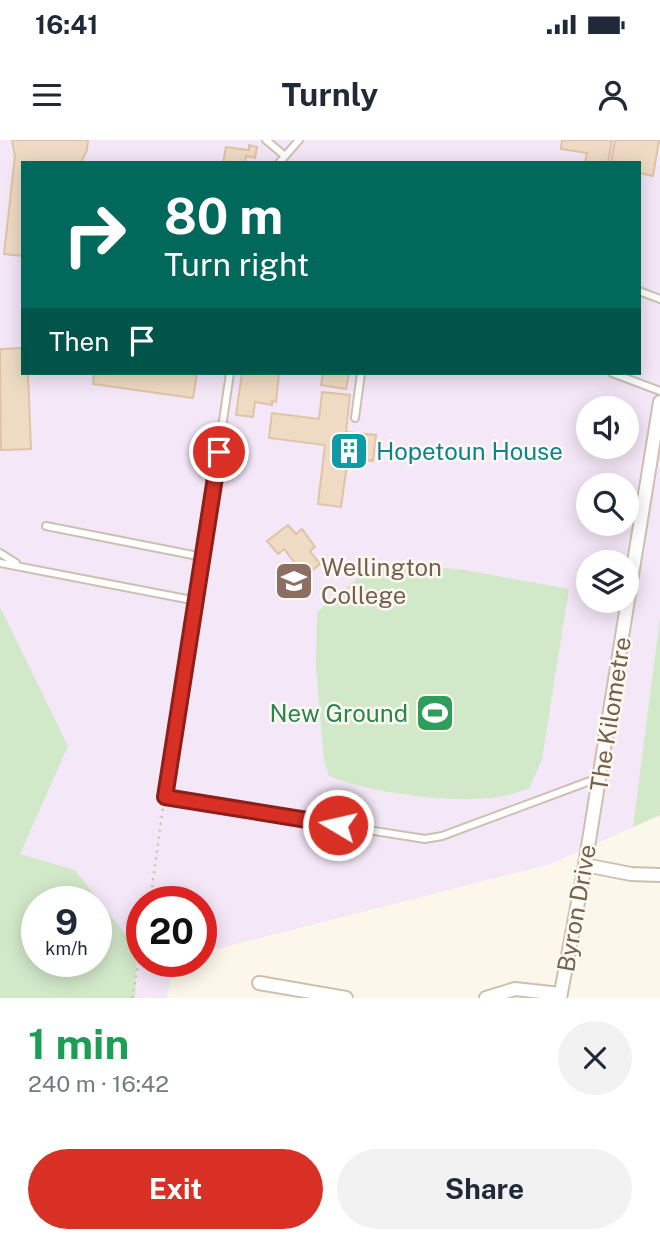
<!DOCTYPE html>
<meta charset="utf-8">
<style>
body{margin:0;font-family:"Public Sans",sans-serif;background:#f2f2f3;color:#1f2937;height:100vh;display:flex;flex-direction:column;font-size:26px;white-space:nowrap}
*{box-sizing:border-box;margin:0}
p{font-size:23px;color:#747a83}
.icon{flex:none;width:38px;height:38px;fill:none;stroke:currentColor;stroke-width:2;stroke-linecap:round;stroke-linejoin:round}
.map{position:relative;height:858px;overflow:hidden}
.drawer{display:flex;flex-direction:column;background:#fff;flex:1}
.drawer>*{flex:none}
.guide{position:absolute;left:21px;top:21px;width:620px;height:214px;border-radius:0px;box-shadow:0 4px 18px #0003;background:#00695c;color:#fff;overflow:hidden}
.buttons{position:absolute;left:576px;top:256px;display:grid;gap:14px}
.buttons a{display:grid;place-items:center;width:63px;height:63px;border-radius:50%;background:#fff;box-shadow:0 4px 18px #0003;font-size:35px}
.speed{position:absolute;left:21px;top:746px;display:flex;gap:14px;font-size:35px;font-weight:700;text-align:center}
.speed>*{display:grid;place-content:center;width:91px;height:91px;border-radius:50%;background:#fff;box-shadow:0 4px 18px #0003;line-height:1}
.speed small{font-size:18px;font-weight:400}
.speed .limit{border:10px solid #d22;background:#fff;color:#111}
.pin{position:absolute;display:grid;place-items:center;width:60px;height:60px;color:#fff;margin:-30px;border:4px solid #fff;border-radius:50%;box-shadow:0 2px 7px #0007}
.me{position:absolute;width:77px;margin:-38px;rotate:279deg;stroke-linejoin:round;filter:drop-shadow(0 0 5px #0008)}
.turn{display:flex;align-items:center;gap:24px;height:147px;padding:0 28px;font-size:32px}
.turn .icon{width:91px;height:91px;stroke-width:2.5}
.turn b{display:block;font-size:49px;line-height:60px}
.then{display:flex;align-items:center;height:66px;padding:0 28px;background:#0003;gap:14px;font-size:26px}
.round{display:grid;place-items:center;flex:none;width:74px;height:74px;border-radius:37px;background:#f2f2f3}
.headline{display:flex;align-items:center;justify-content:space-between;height:119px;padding:0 28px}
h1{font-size:42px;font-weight:700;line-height:52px;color:#1e9e55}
.cta{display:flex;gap:14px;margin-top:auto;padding:14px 28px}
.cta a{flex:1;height:80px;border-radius:42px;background:#d93025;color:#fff;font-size:28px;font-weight:700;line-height:80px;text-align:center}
.cta a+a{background:#f2f2f3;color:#1f2937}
.status{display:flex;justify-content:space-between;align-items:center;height:49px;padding:0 35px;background:#fff;direction:ltr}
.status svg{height:19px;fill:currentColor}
header{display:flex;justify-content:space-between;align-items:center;height:91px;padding:0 28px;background:#fff;font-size:32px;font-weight:700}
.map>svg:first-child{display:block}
</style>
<div class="status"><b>16:41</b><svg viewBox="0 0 49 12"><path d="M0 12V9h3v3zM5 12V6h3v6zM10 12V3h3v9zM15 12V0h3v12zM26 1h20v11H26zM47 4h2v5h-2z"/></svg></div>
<header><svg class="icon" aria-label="menu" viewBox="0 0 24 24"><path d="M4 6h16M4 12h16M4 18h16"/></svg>Turnly<svg class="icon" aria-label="person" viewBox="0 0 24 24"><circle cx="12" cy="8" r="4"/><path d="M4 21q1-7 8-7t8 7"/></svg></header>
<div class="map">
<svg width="660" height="858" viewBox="0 0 660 858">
<rect width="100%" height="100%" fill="#fbf7eb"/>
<!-- education -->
<path fill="#f4e7f8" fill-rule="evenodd" d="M 0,0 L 660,0 L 660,675 L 550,724 L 201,813 L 201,761 L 142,761 L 142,821 L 174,821 L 167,858 L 43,858 L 0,763 ZM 23,23 L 639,23 L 639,233 L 23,233 ZM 588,268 L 626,268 L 626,306 L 588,306 ZM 588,345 L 626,345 L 626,383 L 588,383 ZM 588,422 L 626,422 L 626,460 L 588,460 ZM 37,761 L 96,761 L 96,821 L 37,821 Z"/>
<!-- green -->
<path fill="#d2e9c9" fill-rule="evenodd" d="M 386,425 L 459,429 L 569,449 L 542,619 L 529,649 C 518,652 507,656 497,657 C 452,664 371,653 329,636 L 324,621 L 316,527 L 317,472 L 361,435 Z
M 0,467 L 68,606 L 20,714 L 75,730 L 137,809 L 135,858 L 0,858 ZM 37,761 L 96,761 L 96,821 L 37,821 Z
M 660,478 L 660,675 L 633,687 Z"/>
<!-- building -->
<path fill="#efdbc4" stroke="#e0c3a6" stroke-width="2" d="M 12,0 L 88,0 L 87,10 L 81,23 L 23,23 L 23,116 L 4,114 L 15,16 Z
M 562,0 L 612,0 L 608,23 L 585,23 L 587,13 L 561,9 Z
M 615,0 L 659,0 L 653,36 L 639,33 L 639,23 L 611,23 Z
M 249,5 L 257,7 L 255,18 L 246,16 L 245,23 L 223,23 L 226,7 L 249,10 Z
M 23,208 L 23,233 L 28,233 L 31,309 L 1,310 L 0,209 Z
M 94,233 L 197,233 L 193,258 L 93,244 Z
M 242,233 L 279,233 L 276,262 L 272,261 L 272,265 L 255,262 L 253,277 L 236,275 Z
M 323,233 L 349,233 L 346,249 L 321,245 Z
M 322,252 L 350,255 L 346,292 L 376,295 L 373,321 L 348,317 L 341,367 L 318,364 L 325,305 L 269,298 L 272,273 L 319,279 Z
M 288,385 L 296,394 L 302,389 L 315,407 L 310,411 L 320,424 L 305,436 L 284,409 L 278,414 L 267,401 Z"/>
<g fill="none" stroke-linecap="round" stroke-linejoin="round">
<defs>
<path id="service" d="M 266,0 L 285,16
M 279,23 L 299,0
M 639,151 L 660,159
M 612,233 L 660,251
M 355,278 L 361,233
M 46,386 L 203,417 L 230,233
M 0,413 L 16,423
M 203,417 L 165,658 L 425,699 L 442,696 L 598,638
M 0,423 L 197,461"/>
<path id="minor" d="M 585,725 L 631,734 L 660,735
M 259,843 L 346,858
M 486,858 L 515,849 L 560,854
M 560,858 L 585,725 L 660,262"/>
</defs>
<!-- service casing -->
<use href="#service" stroke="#cdc0b1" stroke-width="10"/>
<!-- minor casing -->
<use href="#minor" stroke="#cdc0b1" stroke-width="16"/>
<!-- path -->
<path stroke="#d4bea7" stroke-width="2.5" stroke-dasharray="2 5" stroke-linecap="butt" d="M 150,761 L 163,668
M 132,858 L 142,804"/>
<!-- service -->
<use href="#service" stroke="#fff" stroke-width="6"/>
<!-- minor -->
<use href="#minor" stroke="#fff" stroke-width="12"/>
</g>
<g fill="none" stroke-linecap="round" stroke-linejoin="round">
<defs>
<path id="route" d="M 219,312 L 165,657 L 338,685"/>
</defs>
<!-- route casing -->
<use href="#route" stroke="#8d1f18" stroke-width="18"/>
<!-- route -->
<use href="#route" stroke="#d93025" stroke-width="12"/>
</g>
<!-- icons -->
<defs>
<symbol id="building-square" viewBox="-11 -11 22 22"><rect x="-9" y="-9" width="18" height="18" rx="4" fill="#0f9aa8" stroke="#fefaf1"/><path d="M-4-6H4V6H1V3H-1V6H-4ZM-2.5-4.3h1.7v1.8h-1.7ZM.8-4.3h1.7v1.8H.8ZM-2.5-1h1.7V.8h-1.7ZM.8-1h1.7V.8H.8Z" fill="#fff"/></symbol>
<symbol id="school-square" viewBox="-11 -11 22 22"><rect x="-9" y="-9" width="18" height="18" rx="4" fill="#8d6e63" stroke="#fefaf1"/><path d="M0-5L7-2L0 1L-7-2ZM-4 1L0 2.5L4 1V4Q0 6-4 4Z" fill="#fff"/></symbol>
<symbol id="stadium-square" viewBox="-11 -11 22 22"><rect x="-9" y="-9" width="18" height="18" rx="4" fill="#2e9e5b" stroke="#fefaf1"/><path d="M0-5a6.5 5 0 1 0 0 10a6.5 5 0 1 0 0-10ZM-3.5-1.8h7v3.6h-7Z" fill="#fff"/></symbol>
</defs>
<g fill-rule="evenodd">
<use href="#building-square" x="327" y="289" width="44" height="44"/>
<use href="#school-square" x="272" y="419" width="44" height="44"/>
<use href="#stadium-square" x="413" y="551" width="44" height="44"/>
</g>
<g text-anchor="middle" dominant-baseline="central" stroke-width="5" stroke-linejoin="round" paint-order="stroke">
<!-- culture labels -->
<g font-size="24" fill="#0d838f" stroke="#fefaf1" text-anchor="start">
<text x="376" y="311">Hopetoun House</text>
</g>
<!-- education labels -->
<g font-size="24" fill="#785e54" stroke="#fefaf1" text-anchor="start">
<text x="321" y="427">Wellington<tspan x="321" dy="28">College</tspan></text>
</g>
<!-- leisure labels -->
<g font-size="24" fill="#27864d" stroke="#fefaf1" text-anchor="end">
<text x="408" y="573">New Ground</text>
</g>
<!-- street labels -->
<g font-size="24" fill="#75614f" stroke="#fefaf1">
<text transform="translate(610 574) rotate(-81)">The Kilometre</text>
<text transform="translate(576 768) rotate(-80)">Byron Drive</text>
</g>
</g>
</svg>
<div class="buttons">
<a><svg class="icon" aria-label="sound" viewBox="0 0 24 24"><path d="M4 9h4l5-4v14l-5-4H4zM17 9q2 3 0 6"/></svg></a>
<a><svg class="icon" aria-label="search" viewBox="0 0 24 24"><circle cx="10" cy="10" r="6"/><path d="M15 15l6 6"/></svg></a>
<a><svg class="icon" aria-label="layers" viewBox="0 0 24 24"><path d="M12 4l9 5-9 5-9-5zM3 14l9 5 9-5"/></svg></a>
</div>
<div class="speed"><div>9<small>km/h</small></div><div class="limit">20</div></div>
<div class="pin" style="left:219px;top:312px;background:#d93025"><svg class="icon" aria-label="arrive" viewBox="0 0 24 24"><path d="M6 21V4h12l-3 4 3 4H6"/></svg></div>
<svg class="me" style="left:338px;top:685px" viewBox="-20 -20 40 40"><circle r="17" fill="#d93025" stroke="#fff" stroke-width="3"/><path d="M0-11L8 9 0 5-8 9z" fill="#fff"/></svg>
<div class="guide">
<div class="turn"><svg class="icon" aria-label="right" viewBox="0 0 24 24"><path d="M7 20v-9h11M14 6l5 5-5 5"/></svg><div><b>80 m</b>Turn right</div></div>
<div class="then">Then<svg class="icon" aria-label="arrive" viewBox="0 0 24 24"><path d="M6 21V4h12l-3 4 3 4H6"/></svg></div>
</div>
</div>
<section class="drawer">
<div class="headline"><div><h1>1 min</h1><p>240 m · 16:42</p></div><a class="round"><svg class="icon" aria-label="close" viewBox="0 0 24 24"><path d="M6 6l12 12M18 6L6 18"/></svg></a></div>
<div class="cta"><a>Exit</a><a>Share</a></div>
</section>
